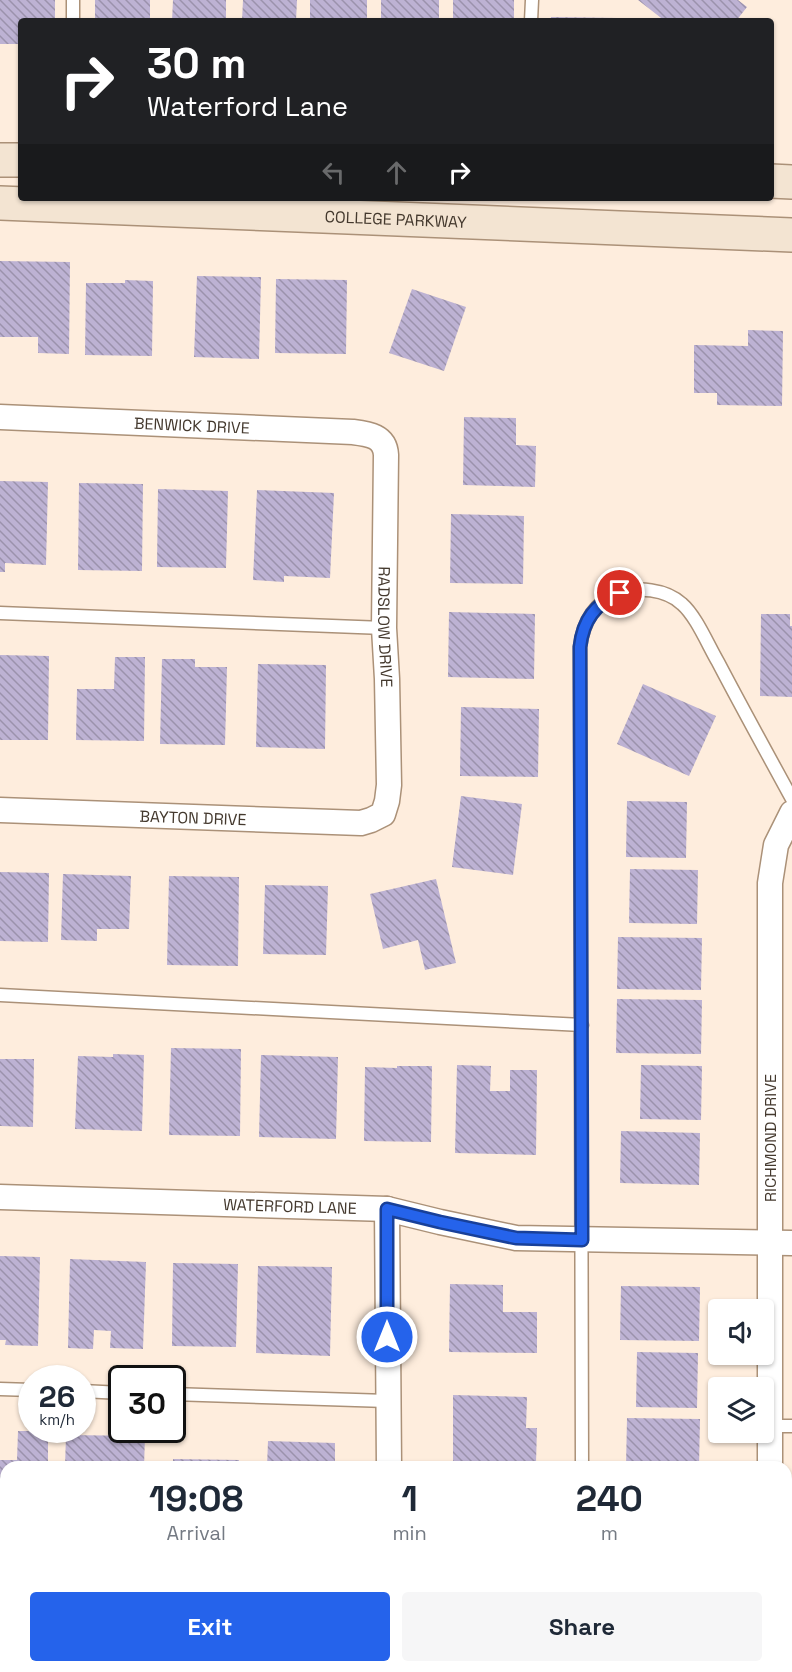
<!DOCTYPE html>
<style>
body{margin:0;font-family:"Space Grotesk",sans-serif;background:#f6f6f7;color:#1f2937;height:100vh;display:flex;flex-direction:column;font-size:22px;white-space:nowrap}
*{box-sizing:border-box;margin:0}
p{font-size:20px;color:#747a83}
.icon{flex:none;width:33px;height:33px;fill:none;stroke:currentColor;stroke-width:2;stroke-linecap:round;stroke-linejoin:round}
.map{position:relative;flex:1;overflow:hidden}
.panel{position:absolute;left:0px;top:1461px;width:792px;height:212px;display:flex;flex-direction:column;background:#fff;border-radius:18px 18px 0 0;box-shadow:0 2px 4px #0004}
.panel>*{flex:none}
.top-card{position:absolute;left:18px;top:18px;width:756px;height:183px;border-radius:6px;box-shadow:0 2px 4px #0004;background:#202124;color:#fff;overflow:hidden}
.buttons{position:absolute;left:708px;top:1299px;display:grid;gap:12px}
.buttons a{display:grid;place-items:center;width:66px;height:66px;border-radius:6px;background:#fff;box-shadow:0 2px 4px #0004;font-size:30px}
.speed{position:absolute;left:18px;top:1365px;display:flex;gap:12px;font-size:30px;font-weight:700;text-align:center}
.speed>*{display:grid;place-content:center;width:78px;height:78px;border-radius:50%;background:#fff;box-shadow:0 2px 4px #0004;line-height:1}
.speed small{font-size:15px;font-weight:400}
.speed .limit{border:3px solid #111;border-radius:9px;background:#fff;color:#111}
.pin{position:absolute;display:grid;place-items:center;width:51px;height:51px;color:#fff;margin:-26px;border:3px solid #fff;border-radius:50%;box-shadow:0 2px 6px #0007}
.me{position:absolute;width:66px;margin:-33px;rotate:0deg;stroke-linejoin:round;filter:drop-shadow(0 0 4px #0008)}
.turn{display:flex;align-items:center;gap:21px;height:126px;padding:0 30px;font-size:27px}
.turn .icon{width:78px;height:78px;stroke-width:2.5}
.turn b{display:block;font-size:42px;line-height:51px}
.lanes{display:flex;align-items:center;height:57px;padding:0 30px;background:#0003;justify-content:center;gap:30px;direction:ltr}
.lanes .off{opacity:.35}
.eta{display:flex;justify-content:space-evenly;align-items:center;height:102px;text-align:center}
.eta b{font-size:36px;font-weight:600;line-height:42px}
.primary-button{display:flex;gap:12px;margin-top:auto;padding:12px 30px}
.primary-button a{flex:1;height:69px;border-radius:6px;background:#2563eb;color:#fff;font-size:24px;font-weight:600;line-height:69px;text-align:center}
.primary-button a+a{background:#f6f6f7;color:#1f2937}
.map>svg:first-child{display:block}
</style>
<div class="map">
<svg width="792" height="1672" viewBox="0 0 792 1672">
<defs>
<pattern id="building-back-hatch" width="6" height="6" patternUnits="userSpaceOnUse" patternTransform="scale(1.5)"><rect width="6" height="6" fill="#bdb2d3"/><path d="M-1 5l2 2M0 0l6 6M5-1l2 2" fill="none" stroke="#9b92ac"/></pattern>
</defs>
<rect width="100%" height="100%" fill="#feeddd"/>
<!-- building -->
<path fill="url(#building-back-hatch)" d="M 0,0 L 55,0 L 55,21 L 21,21 L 21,44 L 0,44 Z
M 95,0 L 150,0 L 150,21 L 95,21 Z
M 173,0 L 226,0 L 226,21 L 172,21 Z
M 243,0 L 297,0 L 296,21 L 242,21 Z
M 310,0 L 367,0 L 367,21 L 310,21 Z
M 381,0 L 439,0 L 439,21 L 381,21 Z
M 453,0 L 514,0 L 514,21 L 453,21 Z
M 638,0 L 738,0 L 747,7 L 736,21 L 665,21 Z
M 551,17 L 618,18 L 618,21 L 551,21 Z
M 0,261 L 70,262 L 69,354 L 38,353 L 38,337 L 0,337 Z
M 197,276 L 261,277 L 259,359 L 194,357 Z
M 276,279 L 347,280 L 346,354 L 275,353 Z
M 125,280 L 153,281 L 152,356 L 85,355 L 86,283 L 125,283 Z
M 412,289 L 466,307 L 444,371 L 389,353 Z
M 748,330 L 783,331 L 782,406 L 717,405 L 717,393 L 694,393 L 694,345 L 748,346 Z
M 464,417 L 516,418 L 516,445 L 536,446 L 535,487 L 463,485 Z
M 0,481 L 48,482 L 46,565 L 5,563 L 5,572 L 0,572 Z
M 79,483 L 143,484 L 142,571 L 78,570 Z
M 158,489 L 228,491 L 226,568 L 157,567 Z
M 257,490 L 334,493 L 330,578 L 284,576 L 284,582 L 253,580 Z
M 451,514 L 524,516 L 523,584 L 450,583 Z
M 449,612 L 535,614 L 534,679 L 448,677 Z
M 761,614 L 790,614 L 790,626 L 792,626 L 792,697 L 760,696 Z
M 0,655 L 49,656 L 48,740 L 0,740 Z
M 115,657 L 145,657 L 144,741 L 76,740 L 77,689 L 114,689 Z
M 162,659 L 195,659 L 195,667 L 227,667 L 225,745 L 160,744 Z
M 258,664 L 326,665 L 325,749 L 256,747 Z
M 643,684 L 716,716 L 689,776 L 617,744 Z
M 461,707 L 539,709 L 538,777 L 460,776 Z
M 461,796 L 522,804 L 513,875 L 452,867 Z
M 627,801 L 687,802 L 686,858 L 626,857 Z
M 630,869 L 698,870 L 697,924 L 629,923 Z
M 0,872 L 49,873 L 48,942 L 0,941 Z
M 63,874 L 131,876 L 129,929 L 97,929 L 97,941 L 61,940 Z
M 169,876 L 239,877 L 238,966 L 167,965 Z
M 436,879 L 456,963 L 425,970 L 418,940 L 383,949 L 370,894 Z
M 265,885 L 328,886 L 326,955 L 263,954 Z
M 618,937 L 702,938 L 701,990 L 617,989 Z
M 617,999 L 702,1000 L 701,1054 L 616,1053 Z
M 171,1048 L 241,1049 L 240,1136 L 169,1135 Z
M 113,1054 L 144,1055 L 142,1131 L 75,1129 L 78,1056 L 113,1057 Z
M 261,1055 L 338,1057 L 336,1139 L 259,1137 Z
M 0,1059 L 34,1059 L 33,1127 L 0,1126 Z
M 457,1065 L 491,1066 L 490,1091 L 510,1091 L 510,1070 L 537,1070 L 536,1155 L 455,1153 Z
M 641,1065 L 702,1066 L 701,1120 L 640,1119 Z
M 397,1066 L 432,1066 L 431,1142 L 364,1141 L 365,1067 L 397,1068 Z
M 621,1131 L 700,1133 L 699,1185 L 620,1183 Z
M 0,1256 L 40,1257 L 38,1346 L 5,1345 L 6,1340 L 0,1340 Z
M 70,1259 L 146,1262 L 143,1349 L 110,1348 L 111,1331 L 94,1330 L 93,1349 L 68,1348 Z
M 173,1263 L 238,1264 L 236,1347 L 172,1346 Z
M 258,1266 L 332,1267 L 330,1356 L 256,1353 Z
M 450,1284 L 503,1285 L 503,1312 L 537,1312 L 537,1353 L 449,1352 Z
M 621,1286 L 700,1287 L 699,1341 L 620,1340 Z
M 637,1352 L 698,1353 L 697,1408 L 636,1407 Z
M 453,1395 L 527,1397 L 526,1428 L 537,1428 L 536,1463 L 453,1462 Z
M 627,1418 L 700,1419 L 699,1467 L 626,1467 Z
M 18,1431 L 48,1431 L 48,1467 L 6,1467 L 6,1513 L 0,1513 L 0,1460 L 17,1460 Z
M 66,1435 L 145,1436 L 144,1467 L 65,1467 Z
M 268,1441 L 335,1443 L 335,1467 L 267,1467 Z
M 173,1459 L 239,1460 L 238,1467 L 173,1467 Z
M 0,1646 L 6,1646 L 6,1666 L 46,1666 L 46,1672 L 0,1672 Z
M 80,1666 L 144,1666 L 144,1672 L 80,1672 Z
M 176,1666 L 238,1666 L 238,1672 L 176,1672 Z
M 257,1666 L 325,1666 L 325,1672 L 257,1672 Z"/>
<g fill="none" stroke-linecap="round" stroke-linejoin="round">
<defs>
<path id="lane" d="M 73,21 L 73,0
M 531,21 L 532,0
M 0,613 L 384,628
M 0,995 L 582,1025
M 0,1389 L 32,1390
M 82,1391 L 122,1393
M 172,1394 L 387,1401
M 770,1426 L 792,1426
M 582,1467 L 580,647 C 583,623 594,603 617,594 C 637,586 666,589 682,604 C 696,616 708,645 718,662 C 742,708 767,753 792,799
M 582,1666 L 582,1672"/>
<g id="street">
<path id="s1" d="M 0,417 L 353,432 C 369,434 385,436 386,455 L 384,628 L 387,679 L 389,785 L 387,801 L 383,814 L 371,820 L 361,823 L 0,810"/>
<path id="s2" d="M 0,1197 L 387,1209 L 440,1222 L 516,1238 L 792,1243"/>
<path d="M 387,1209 L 389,1467"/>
<path d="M 770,1467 L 770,883 L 776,845 L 792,813"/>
<path d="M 0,1585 L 6,1585"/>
<path d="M 786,1613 L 792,1613"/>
<path d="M 771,1666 L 771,1672"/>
<path d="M 390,1672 L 390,1666"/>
</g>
<g id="secondary">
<path d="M 0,160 L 21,160"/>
<path d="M 771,181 L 792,182"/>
<path id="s3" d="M 0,203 L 792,235"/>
</g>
</defs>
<!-- lane casing -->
<use href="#lane" stroke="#ab9178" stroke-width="15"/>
<!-- street casing -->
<use href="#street" stroke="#ab9178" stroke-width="27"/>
<!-- secondary casing -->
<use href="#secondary" stroke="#ab9178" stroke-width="36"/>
<!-- lane -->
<use href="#lane" stroke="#fff" stroke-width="12"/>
<!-- street -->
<use href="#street" stroke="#fff" stroke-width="24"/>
<!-- secondary -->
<use href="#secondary" stroke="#f3e4d2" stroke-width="33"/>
</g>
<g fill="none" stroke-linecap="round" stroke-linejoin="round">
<defs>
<path id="route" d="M 387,1337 L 387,1209 L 440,1222 L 516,1238 L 582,1240 L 580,647 C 583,620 595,604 620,593"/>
</defs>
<!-- route casing -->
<use href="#route" stroke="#184099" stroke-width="15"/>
<!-- route -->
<use href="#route" stroke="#2563eb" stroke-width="10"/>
</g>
<g text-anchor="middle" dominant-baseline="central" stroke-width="5" stroke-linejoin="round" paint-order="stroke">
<!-- street labels -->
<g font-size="16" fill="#44392e" stroke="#fff">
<text stroke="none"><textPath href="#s3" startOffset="396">COLLEGE PARKWAY</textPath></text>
<text stroke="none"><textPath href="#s1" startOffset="192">BENWICK DRIVE</textPath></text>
<text stroke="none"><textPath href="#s1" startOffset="570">RADSLOW DRIVE</textPath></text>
<text transform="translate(193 818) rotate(2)">BAYTON DRIVE</text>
<text transform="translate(770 1138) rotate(-90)">RICHMOND DRIVE</text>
<text stroke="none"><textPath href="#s2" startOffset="290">WATERFORD LANE</textPath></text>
</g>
</g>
</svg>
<div class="buttons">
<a><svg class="icon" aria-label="sound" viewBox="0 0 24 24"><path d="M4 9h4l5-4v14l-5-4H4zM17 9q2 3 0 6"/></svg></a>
<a><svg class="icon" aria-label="layers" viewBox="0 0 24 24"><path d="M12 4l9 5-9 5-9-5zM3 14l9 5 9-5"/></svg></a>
</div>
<div class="speed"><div>26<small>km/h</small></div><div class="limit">30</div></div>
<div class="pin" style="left:620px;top:593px;background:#d93025"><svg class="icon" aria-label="arrive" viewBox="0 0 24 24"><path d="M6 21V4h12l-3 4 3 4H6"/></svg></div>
<svg class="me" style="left:387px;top:1337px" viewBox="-20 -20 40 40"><circle r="17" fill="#2563eb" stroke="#fff" stroke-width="3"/><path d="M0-11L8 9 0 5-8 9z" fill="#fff"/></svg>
<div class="top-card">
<div class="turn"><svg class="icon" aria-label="right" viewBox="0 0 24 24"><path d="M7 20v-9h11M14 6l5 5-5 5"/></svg><div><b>30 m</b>Waterford Lane</div></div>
<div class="lanes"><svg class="icon off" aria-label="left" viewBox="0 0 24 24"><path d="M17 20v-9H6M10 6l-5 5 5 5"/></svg><svg class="icon off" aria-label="ahead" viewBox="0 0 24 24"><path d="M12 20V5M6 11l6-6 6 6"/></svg><svg class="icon" aria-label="right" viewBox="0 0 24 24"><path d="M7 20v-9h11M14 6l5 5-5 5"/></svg></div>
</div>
<section class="panel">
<div class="eta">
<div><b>19:08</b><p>Arrival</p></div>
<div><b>1</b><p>min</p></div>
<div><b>240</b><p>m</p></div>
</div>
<div class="primary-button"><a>Exit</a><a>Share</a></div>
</section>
</div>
